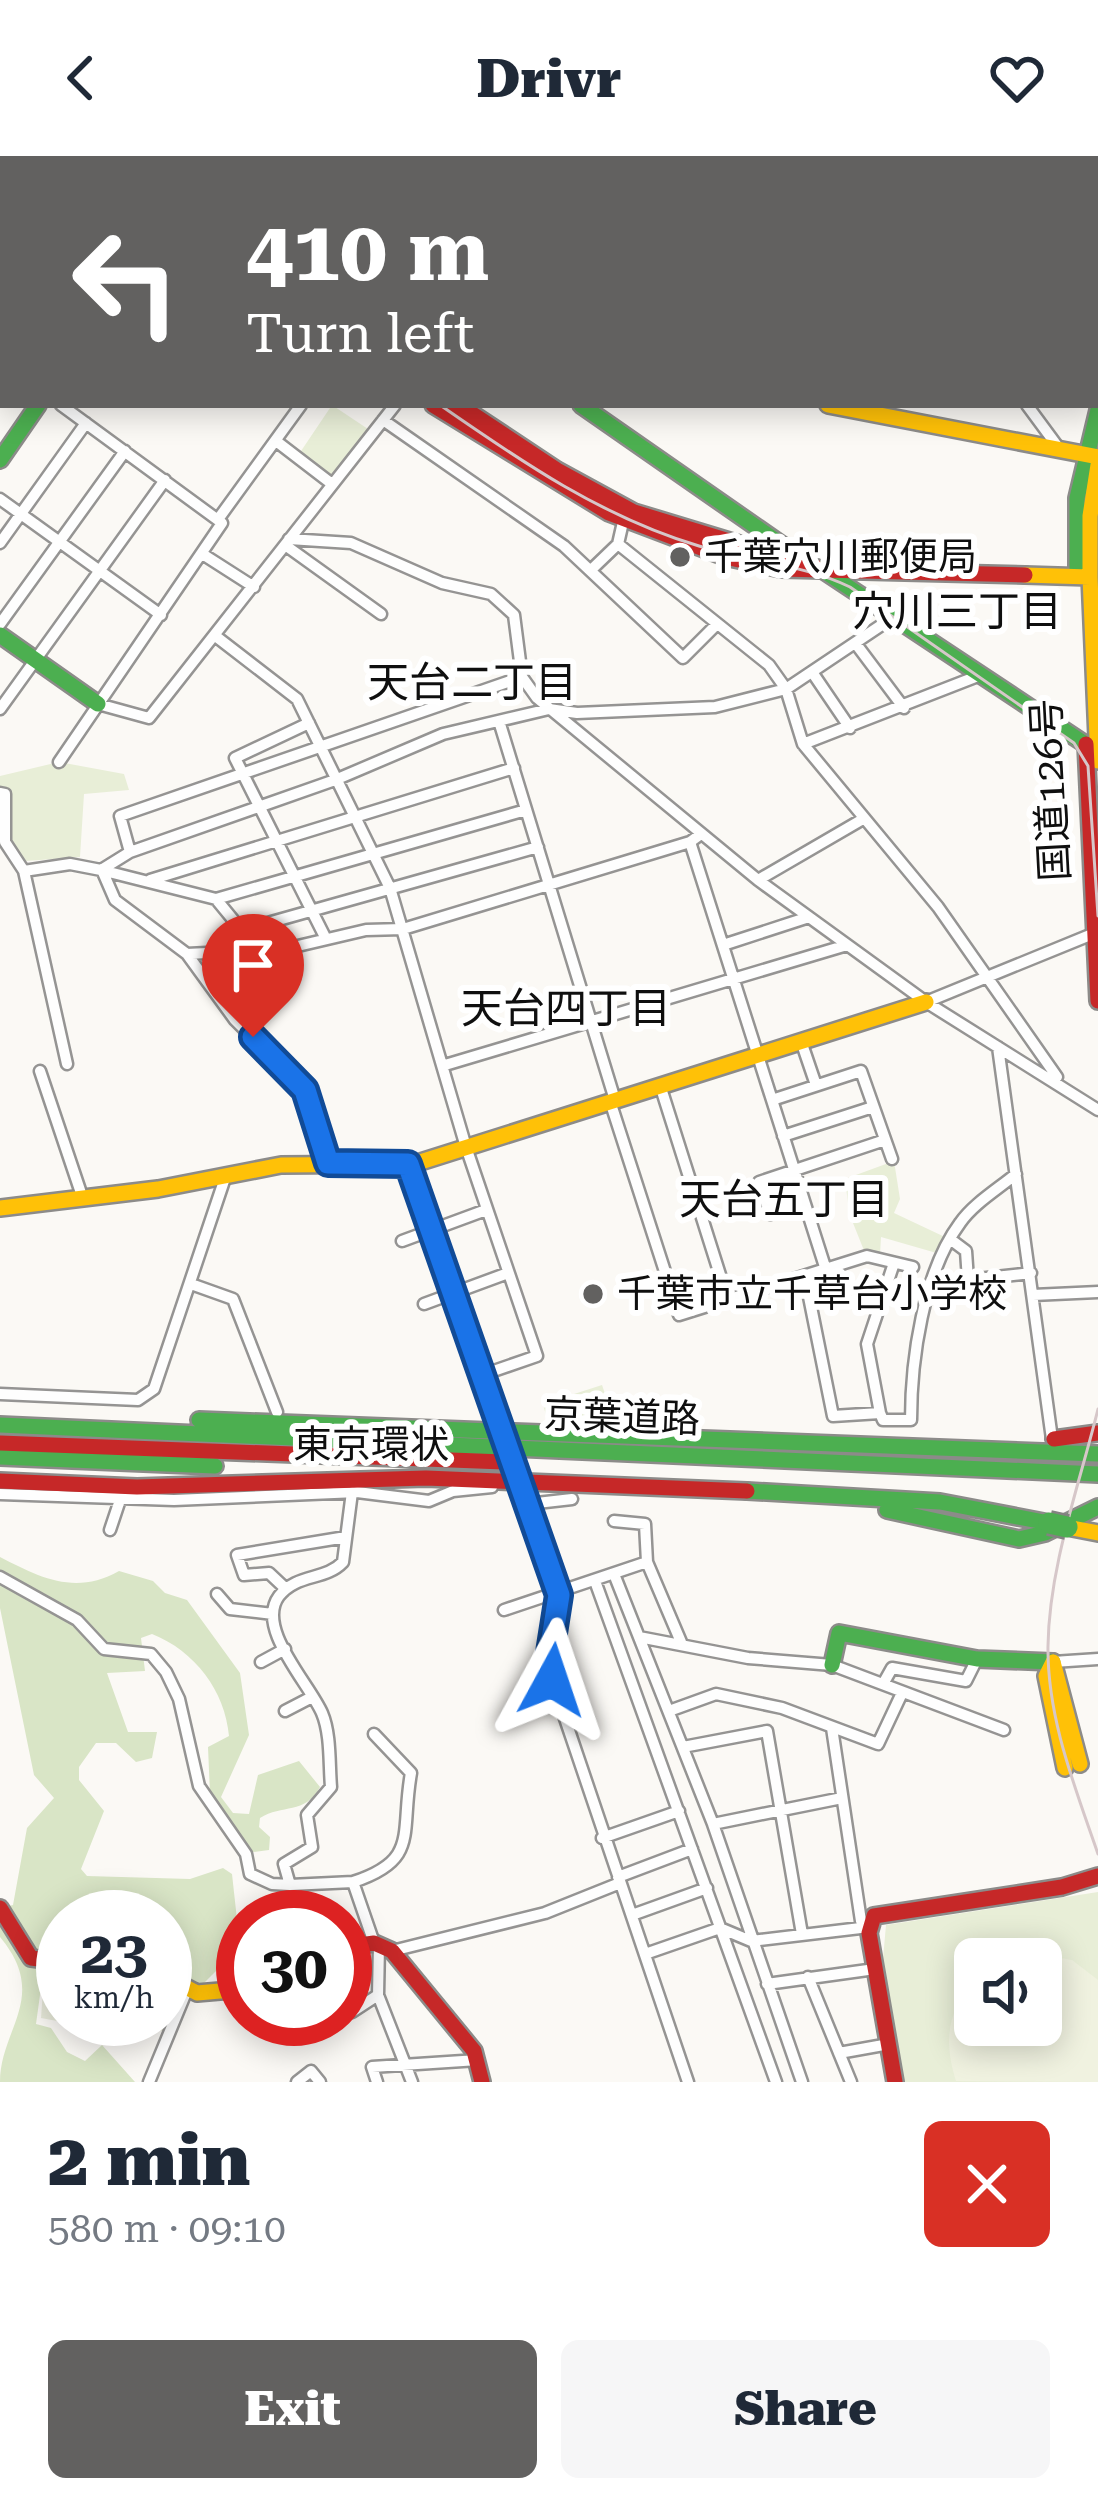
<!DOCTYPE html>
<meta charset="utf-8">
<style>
body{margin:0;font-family:"Roboto Serif","Noto Sans JP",serif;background:#f6f6f7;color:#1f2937;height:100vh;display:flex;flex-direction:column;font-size:45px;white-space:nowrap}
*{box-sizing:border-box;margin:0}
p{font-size:39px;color:#747a83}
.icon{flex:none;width:66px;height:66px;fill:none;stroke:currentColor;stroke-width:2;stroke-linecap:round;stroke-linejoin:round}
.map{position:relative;height:1926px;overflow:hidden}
.panel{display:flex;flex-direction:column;background:#fff;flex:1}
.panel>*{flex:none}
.banner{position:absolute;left:0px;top:0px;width:1098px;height:252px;box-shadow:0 6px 30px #0003;background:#626160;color:#fff;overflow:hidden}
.fabs{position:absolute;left:954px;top:1782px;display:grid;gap:24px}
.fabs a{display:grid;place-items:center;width:108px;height:108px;border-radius:18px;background:#fff;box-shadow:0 6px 30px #0003;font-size:60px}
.speed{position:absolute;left:36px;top:1734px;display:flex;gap:24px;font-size:60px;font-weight:700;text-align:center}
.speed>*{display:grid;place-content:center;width:156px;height:156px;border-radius:50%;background:#fff;box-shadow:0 6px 30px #0003;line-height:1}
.speed small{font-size:30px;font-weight:400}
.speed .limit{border:18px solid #d22;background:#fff;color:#111}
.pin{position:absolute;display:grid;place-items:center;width:102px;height:102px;color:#fff;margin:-123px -51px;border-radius:50% 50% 50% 0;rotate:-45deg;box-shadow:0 0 12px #0007}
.pin .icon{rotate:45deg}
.me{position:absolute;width:132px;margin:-66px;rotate:5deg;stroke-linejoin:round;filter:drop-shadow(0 0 9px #0008)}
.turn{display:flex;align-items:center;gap:42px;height:252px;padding:0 48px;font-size:54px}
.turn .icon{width:156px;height:156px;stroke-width:2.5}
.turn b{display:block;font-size:84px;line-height:102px}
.round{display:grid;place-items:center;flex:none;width:126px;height:126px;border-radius:18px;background:#f6f6f7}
.head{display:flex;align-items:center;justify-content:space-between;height:204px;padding:0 48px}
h1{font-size:72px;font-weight:800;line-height:90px}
.action{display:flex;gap:24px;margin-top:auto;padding:24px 48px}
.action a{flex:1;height:138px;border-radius:18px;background:#626160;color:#fff;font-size:48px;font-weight:800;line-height:138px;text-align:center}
.action a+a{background:#f6f6f7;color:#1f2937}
header{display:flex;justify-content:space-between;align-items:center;height:156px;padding:0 48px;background:#fff;font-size:54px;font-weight:800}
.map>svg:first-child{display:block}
</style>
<header><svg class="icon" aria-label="back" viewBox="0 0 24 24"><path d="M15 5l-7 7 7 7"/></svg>Drivr<svg class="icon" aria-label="heart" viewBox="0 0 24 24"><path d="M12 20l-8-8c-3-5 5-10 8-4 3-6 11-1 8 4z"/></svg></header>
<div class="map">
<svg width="1098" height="1926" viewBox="0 0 1098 1926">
<rect width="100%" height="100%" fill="#fbf9f5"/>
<!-- green -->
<path fill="#e8eed7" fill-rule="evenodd" d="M 332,249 L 368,273 L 332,322 L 299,298 Z
M 59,606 L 124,618 L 129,634 L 84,638 L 80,701 L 26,705 L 12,688 L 12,640 L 0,631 L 0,620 Z
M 894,1005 L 900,1043 L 894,1057 L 947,1082 L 940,1098 L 881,1081 L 880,1099 L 865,1097 L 853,1067 L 856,1056 L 849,1055 L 845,1023 Z
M 602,1229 L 614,1264 L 547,1263 L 543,1248 Z
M 1098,1736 L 1098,1926 L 900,1926 L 882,1814 L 886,1769 ZM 975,1803 L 1041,1803 L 1041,1869 L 975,1869 Z"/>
<!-- forest -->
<path fill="#d9e5c6" d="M 0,1401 C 39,1421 75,1440 119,1415 L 153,1425 L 165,1437 L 187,1444 L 240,1517 L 249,1579 L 221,1641 L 233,1657 L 249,1658 L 258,1619 L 299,1605 L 320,1631 C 305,1659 282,1648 260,1662 L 259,1671 L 270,1681 L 269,1694 L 253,1696 L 210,1638 L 208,1591 L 229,1580 C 225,1535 195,1495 152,1478 L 141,1482 L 145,1515 L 107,1517 L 128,1576 L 157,1576 L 152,1602 L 136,1606 L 116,1587 L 96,1587 L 79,1611 L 79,1624 L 104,1655 L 81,1713 L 87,1720 L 190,1723 L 223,1712 L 232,1718 L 240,1791 L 198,1833 L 165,1814 L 165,1761 L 63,1761 L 63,1804 L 43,1817 L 36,1868 L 51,1872 L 67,1896 L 85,1905 L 102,1889 L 135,1926 L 0,1926 C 0,1872 50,1841 0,1781 L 0,1752 L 13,1749 L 27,1672 L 54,1642 L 34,1619 L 0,1452 Z"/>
<!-- cemetery -->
<path fill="#e8eada" d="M 63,1820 L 63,1863 L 165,1863 L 165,1830 L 176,1835 L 165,1876 L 147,1870 L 137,1880 L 41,1862 L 44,1821 Z"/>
<!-- pitch -->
<path fill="#f0f2e0" d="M 1026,1796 L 1072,1804 L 1098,1824 L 1098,1926 L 956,1925 C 944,1886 946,1856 975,1825 L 975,1869 L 1041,1869 L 1041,1803 L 1006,1803 Z"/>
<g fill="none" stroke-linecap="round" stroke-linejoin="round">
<defs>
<path id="street" d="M 219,0 L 224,3
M 339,0 L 343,3
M 822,0 L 824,3
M 985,0 L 987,3
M 1048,0 L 1050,3
M 33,3 L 36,0
M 289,3 L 292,0
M 717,3 L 724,0
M 897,3 L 901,0
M 1007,3 L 1010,0
M 0,37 L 3,34
M 1095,55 L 1098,59
M 0,116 L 3,118
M 1027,249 L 1058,291
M 383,264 L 564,390 L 683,502 L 715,470
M 276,285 L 332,328
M 0,343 L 161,459
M 219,362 L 301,249
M 623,366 L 618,388 L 769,509 L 786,533 L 803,588 L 938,751 L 1057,921
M 289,383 L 351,387 L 442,427 L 491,438 L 514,459 L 522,521 L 537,542 L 758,724 L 926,846 L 1098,954
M 0,387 L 86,267
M 285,389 L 381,458
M 204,399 L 254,431
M 592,413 L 618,388
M 0,468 L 125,295
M 218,482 L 297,543 L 390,732 L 466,991 L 537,1200 L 482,1219
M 856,488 L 904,552
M 812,516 L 850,572
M 98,548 L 149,562 L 395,249
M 0,553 L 165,324
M 499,565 L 615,944
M 309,567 L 235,602 L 326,783
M 803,588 L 983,518
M 59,606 L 222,367 L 61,249
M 0,637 L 5,638 L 5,686 L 24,715 L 67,908
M 690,686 L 826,1114
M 130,696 L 120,660 L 522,521
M 101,714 L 216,743 L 526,654
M 102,714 L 115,744 L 187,798 L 235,864 L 305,934 L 327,1007
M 24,715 L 70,708 L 101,714 L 130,696 L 335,624 L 443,578 L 549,553 L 577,557 L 715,551 L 786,533 L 895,460
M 150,724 L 514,612
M 758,724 L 863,663
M 216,743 L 258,794
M 243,774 L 538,691
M 723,789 L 809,761
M 187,798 L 285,793 L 366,774 L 403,773 L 690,686 L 701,678
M 926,846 L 1095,777
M 801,885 L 816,929
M 998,891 L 1052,1283
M 445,909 L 847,789
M 40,915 L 83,1043
M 660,929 L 728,1144
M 772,944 L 861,915 L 892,1003
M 610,945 L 679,1159 L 867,1100 L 913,1111
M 783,980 L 873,951
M 408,1008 L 498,1265
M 804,1047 L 770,1058 L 759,1026 L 885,984
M 950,1083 L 966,1095 L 968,1124 L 1031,1117
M 402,1085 L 486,1054
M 805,1121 L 833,1260 L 880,1257 L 867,1188 L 894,1107
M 191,1128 L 233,1143 L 277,1256
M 1033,1139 L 1098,1136
M 424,1148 L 508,1117
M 0,1238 L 138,1244 L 154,1233 L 226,1019
M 880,1257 L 883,1264 L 911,1264 C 911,1204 923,1117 960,1067 C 973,1048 998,1033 1016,1018
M 352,1336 L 343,1406 C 325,1425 297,1417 279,1440 C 255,1472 309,1527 322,1557 C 331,1578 329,1608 331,1631 L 307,1659 L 312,1691 L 284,1708 L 290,1729 L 353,1726 L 374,1787
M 0,1338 L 174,1344 L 357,1336 L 429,1345 L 453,1335 L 492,1331
M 527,1344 L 559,1439 L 548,1509 L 552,1524 L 688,1926
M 528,1348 L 572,1343
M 614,1365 L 645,1368 L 647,1406 L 681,1486
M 110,1374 L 120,1344
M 614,1418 L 713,1668 L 802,1926
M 0,1421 L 77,1464 L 104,1493 L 151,1498 L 166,1516 L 179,1543 L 199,1630 L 246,1698 L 250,1718 L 272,1728 L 290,1729
M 595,1425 L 776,1926
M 286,1433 L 269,1417 L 244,1419 L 237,1399 L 346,1381
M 217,1438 L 230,1453 L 273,1458
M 504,1454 L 647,1406
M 639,1481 L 748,1502 L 832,1509 L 1004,1574
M 261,1506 L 285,1493
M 1053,1506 L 1098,1503
M 883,1528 L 892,1512 L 966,1525 L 977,1503
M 285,1555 L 312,1541
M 669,1555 L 716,1538 L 782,1552 L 878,1588 L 902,1537
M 683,1591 L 767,1575 L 802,1778
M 713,1668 L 842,1642
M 602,1682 L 679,1655
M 618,1721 L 692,1693
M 353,1726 C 420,1704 400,1678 411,1617 L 374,1578
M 632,1759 L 707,1732
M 379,1789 L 378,1839 L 412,1926
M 392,1795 L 545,1757 L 620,1727
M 648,1797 L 720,1772 L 751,1785 L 869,1771 L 861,1765 L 832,1572
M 808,1821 L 851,1926
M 767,1828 L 875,1813
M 345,1849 L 352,1856 L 378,1839
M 839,1897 L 889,1888
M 149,1926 L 187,1834
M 297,1926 L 311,1915 L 320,1926
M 377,1926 L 372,1911 L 478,1904"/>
<path id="fast" d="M 581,249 L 795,398
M 0,304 L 38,249
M 821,413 L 1091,592
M 1077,420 L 1077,342 L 1098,254
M 0,479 L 98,548
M 199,1264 L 1098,1298
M 0,1269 L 1098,1318
M 0,1301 L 215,1310
M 747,1335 L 940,1346 L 1049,1367
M 887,1354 L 1019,1383 L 1045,1377 L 1098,1351
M 832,1509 L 839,1477 L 977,1503 L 1053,1506"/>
<path id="slow" d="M 80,0 L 84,3
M 828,249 L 1098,301
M 1025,419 L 1090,421 L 1098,605
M 1090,421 L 1090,360 L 1098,309
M 0,1052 L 158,1033 L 281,1009 L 414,1008 L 926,846
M 1067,1371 L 1098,1377
M 1053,1506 L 1046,1520 L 1065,1612
M 1053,1506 L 1080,1608
M 165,1820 L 197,1837 L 243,1833"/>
<path id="jam" d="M 103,0 L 107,3
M 433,249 L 609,357 L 725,401 L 781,413 L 1025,419
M 459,249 L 557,314 L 634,356 L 815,411
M 1086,588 L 1098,845
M 1054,1283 L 1098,1277
M 0,1287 L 504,1306
M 0,1325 L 137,1331 L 426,1322 L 747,1335
M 0,1752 L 31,1802 L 63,1806
M 345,1791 L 374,1787 L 392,1795 L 474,1895 L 482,1926
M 895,1926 L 869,1777 L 874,1760 L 1062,1731 L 1098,1720"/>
</defs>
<!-- street casing -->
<use href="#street" stroke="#959493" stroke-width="15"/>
<!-- fast casing -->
<use href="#fast" stroke="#8c8b89" stroke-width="20"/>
<!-- slow casing -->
<use href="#slow" stroke="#8c8b89" stroke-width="20"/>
<!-- jam casing -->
<use href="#jam" stroke="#8c8b89" stroke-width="20"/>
<!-- street -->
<use href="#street" stroke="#fefefe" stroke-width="10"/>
<!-- fast -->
<use href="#fast" stroke="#4caf50" stroke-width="15"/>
<!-- slow -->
<use href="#slow" stroke="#ffc107" stroke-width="15"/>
<!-- jam -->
<use href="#jam" stroke="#c62828" stroke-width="15"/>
<!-- rail -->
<path stroke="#d6c7c9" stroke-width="3" d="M 95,0 L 99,3
M 440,249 C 522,306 602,361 699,390 C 750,406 802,408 850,431 L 1074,587 L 1088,610 L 1098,760
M 1098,1253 C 1079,1330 1049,1411 1048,1490 C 1047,1562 1075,1631 1098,1698"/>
<defs>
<path id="street-bridge" d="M 498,1265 L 527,1344"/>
<path id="fast-bridge" d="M 1049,1367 L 1067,1371"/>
</defs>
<!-- street-bridge casing -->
<use href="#street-bridge" stroke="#959493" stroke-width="15" stroke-linecap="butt"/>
<!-- fast-bridge casing -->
<use href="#fast-bridge" stroke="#838280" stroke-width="26" stroke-linecap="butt"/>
<!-- street-bridge -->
<use href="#street-bridge" stroke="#fefefe" stroke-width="10"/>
<!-- fast-bridge -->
<use href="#fast-bridge" stroke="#4caf50" stroke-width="21"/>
</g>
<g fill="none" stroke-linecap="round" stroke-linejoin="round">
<defs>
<path id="route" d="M 253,881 L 305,934 L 328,1007 L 408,1008 L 559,1439 L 548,1509 L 552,1524"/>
</defs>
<!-- route casing -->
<use href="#route" stroke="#114b97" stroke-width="30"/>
<!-- route -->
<use href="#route" stroke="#1a73e8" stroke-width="21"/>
</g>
<!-- markers -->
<g fill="#626160" stroke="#fff" stroke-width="4.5">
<circle cx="680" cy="401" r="12"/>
<circle cx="593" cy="1138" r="12"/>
</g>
<g text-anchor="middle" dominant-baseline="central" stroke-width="12" stroke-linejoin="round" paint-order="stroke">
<!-- poi labels -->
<g font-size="39" fill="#0f0f0f" stroke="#fff" text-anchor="start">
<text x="704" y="401">千葉穴川郵便局</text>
<text x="617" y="1138">千葉市立千草台小学校</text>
</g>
<!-- street labels -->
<g font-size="39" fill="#0f0f0f" stroke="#fff">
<text transform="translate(1051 634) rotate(-93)">国道126号</text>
<text transform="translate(622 1261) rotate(2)">京葉道路</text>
<text x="371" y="1289">東京環状</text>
</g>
<!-- neighbourhood labels -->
<g font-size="42" fill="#0f0f0f" stroke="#fff">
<text x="957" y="455">穴川三丁目</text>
<text x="472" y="526">天台二丁目</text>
<text x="566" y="852">天台四丁目</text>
<text x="784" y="1043">天台五丁目</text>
</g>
</g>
</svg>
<div class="fabs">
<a><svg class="icon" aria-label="sound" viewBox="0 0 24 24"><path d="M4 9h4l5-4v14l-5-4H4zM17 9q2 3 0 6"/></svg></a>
</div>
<div class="speed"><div>23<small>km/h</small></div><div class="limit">30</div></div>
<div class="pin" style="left:253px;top:881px;background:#d93025"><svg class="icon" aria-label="arrive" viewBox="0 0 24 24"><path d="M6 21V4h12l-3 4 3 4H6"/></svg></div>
<svg class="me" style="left:552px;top:1524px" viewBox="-20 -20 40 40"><path d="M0-17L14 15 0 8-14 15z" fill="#1a73e8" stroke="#fff" stroke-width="4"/></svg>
<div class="banner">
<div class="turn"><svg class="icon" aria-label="left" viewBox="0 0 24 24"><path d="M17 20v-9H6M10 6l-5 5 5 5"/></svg><div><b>410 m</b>Turn left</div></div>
</div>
</div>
<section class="panel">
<div class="head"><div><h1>2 min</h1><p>580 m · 09:10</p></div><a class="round" style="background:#d93025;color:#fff"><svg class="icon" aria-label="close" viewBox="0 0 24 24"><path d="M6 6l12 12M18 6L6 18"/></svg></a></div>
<div class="action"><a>Exit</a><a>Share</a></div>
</section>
